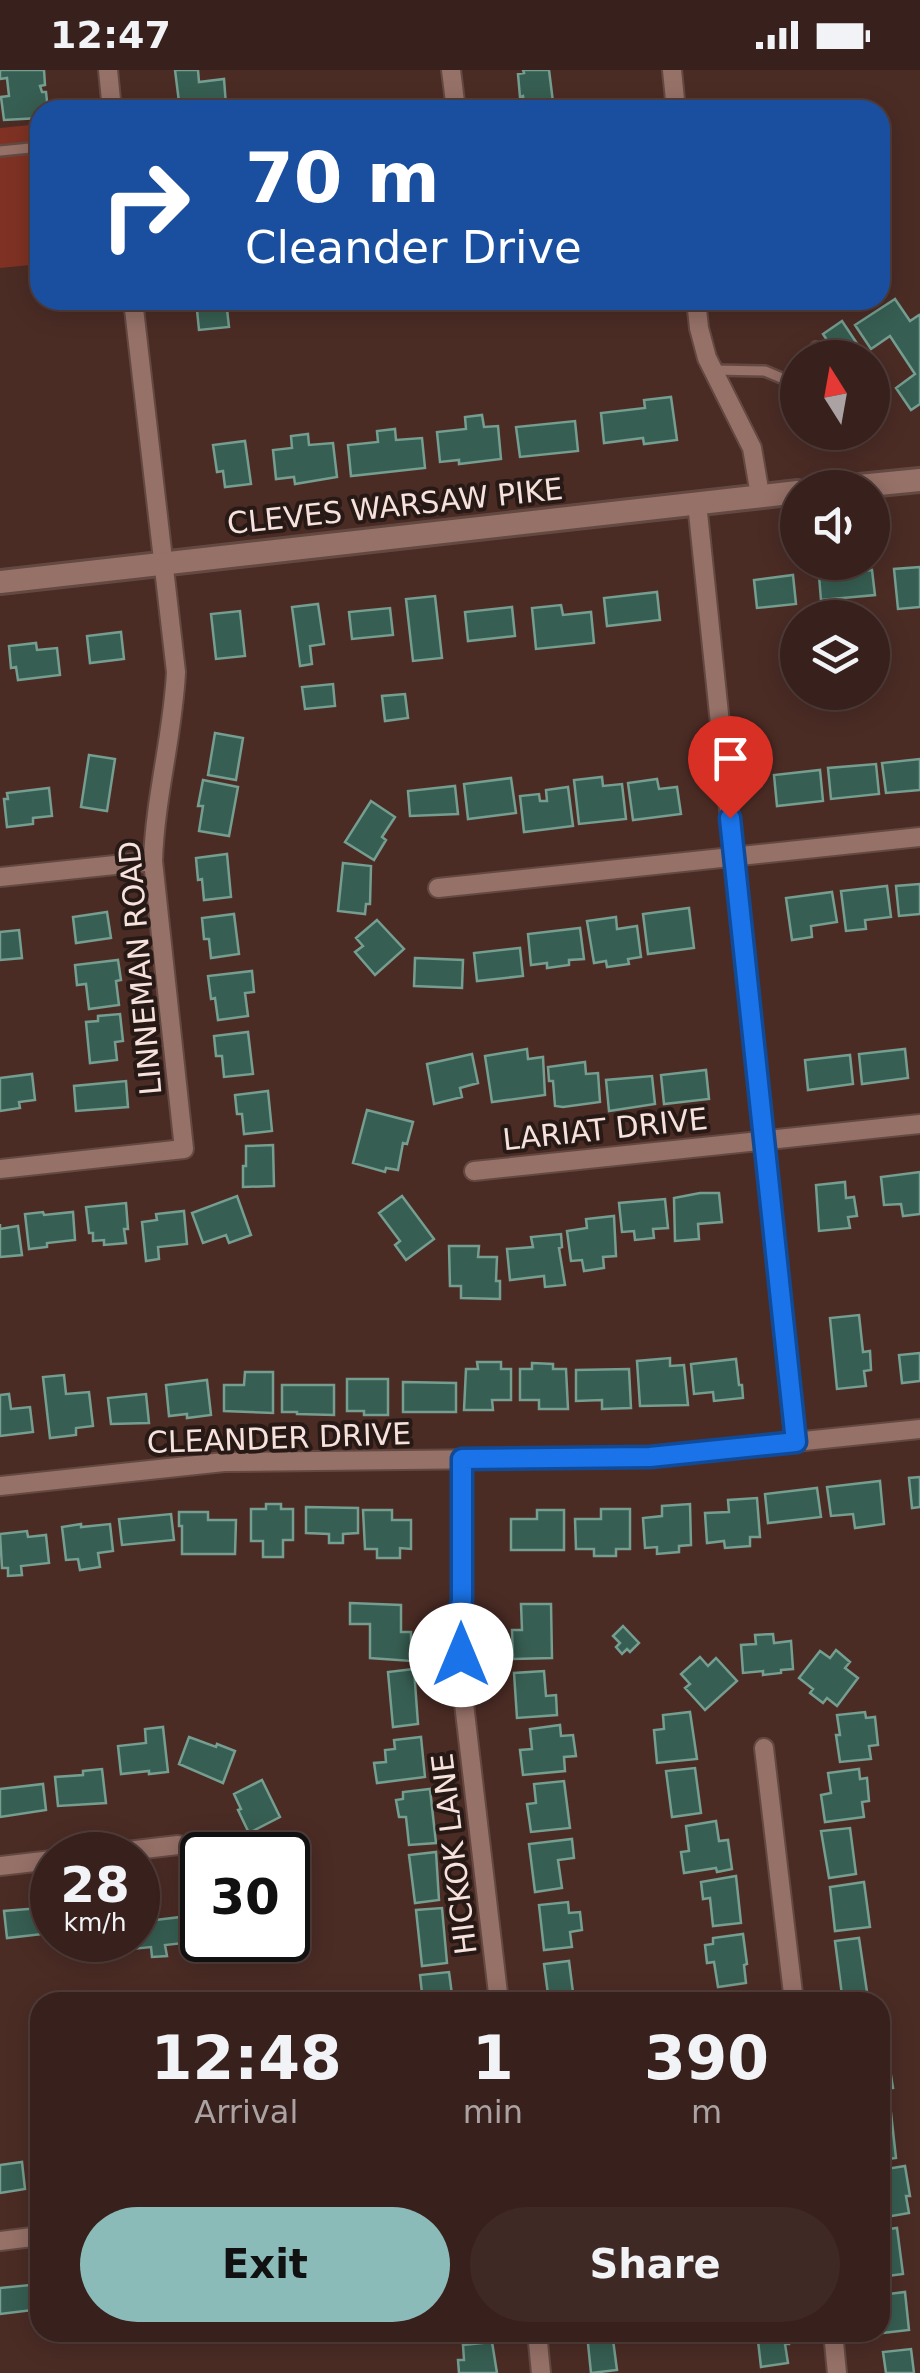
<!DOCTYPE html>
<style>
body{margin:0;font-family:"DejaVu Sans",sans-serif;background:#3f2925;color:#f1f3f6;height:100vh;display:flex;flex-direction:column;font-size:38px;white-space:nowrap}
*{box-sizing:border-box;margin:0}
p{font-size:32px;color:#aba3a3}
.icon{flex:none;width:55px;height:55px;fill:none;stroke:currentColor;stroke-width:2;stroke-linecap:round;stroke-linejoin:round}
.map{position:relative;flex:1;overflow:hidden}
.side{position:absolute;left:30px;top:1922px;width:860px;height:350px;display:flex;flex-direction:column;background:#38211c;border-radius:30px;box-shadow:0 5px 25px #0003,0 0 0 2px #523e3b}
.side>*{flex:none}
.hud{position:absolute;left:30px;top:30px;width:860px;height:210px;border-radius:30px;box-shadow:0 5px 25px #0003,0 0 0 2px #523e3b;background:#1a4fa0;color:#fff;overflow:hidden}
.needle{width:65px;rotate:349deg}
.tools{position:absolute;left:780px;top:270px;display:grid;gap:20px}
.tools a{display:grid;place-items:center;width:110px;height:110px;border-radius:50%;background:#38211c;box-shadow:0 5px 25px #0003,0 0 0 2px #523e3b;font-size:50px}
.speed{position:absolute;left:30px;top:1762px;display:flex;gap:20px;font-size:50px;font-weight:700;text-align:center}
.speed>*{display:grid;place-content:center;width:130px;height:130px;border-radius:50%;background:#38211c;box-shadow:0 5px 25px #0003,0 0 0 2px #523e3b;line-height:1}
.speed small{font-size:25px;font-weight:400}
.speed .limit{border:5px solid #111;border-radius:15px;background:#fff;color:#111}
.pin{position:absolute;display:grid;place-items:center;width:85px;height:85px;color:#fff;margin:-102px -42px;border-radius:50% 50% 50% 0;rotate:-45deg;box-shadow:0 0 10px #0007}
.pin .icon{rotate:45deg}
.me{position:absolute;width:110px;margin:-55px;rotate:0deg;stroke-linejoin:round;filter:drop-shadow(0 0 8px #0008)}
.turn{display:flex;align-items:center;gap:35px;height:210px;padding:0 50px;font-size:45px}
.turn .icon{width:130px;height:130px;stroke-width:2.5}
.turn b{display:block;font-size:70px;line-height:85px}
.eta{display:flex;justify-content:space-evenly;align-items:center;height:170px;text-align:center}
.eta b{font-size:60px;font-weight:700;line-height:70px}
.cta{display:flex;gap:20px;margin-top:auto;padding:20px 50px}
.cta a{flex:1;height:115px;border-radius:60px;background:#8bbbb9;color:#111;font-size:40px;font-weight:700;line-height:115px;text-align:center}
.cta a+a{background:#3f2925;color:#f1f3f6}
.status{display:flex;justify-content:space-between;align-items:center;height:70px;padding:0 50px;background:#38211c;direction:ltr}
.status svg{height:28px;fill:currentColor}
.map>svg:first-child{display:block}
</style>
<div class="status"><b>12:47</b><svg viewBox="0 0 49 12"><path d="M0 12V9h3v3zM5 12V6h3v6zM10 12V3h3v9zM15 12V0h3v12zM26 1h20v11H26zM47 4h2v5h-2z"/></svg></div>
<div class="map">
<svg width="920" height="2303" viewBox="0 0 920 2303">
<rect width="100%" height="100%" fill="#4b2c25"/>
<!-- green -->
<path fill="#7f3223" d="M 40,54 L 40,194 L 0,198 L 0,58 Z"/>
<!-- building -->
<path fill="#375e52" stroke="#759d90" stroke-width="2.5" d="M 0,0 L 44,0 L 45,15 L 40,16 L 42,22 L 46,22 L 48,40 L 40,40 L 40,48 L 4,50 L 1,27 L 9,26 L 7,8 L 0,9 Z
M 175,0 L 198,0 L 199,12 L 224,9 L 226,35 L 180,40 Z
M 523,0 L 549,0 L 554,40 L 525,40 L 523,26 L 520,27 L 518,4 L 524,3 Z
M 895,229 L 910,251 L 919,245 L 920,247 L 920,334 L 911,340 L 896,318 L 915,304 L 890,266 L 871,279 L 855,255 Z
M 196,230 L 226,230 L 229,257 L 199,260 Z
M 842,251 L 858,275 L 839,288 L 823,264 Z
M 671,327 L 677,370 L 644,374 L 643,368 L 604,373 L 601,343 L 645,338 L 644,330 Z
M 482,345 L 484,357 L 498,356 L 501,389 L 459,394 L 459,390 L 440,392 L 437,362 L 466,359 L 465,347 Z
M 575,351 L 578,381 L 520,387 L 516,357 Z
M 395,359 L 396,370 L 422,368 L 425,398 L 351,406 L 348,375 L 378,372 L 377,361 Z
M 308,364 L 309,375 L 333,373 L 337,407 L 295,414 L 294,407 L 276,409 L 273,380 L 292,378 L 291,366 Z
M 245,371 L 251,414 L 225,417 L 223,401 L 217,402 L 213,375 Z
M 920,497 L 920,537 L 898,539 L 894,499 Z
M 872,500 L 875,525 L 821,530 L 819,506 Z
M 793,505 L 796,534 L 757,538 L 754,510 Z
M 657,522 L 660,550 L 607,556 L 604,528 Z
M 435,526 L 442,588 L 413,591 L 406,529 Z
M 318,534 L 324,574 L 310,576 L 312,594 L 300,596 L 292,537 Z
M 561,535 L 563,545 L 591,542 L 594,573 L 536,579 L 532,538 Z
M 512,537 L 515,566 L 468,571 L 465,542 Z
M 390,538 L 393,565 L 352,569 L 349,542 Z
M 240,541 L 245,586 L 216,589 L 211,544 Z
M 121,562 L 124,589 L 90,593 L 87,566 Z
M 36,573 L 37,580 L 57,578 L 60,605 L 18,610 L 16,597 L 11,598 L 9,576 Z
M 333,614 L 335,636 L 305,639 L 302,617 Z
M 405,624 L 408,648 L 385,651 L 382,626 Z
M 215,663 L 243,668 L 236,710 L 208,705 Z
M 89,685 L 115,689 L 107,741 L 81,737 Z
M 920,689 L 920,720 L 886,723 L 882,693 Z
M 876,694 L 879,724 L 831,729 L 828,698 Z
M 820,700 L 823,731 L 777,736 L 774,705 Z
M 602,707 L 603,716 L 622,714 L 626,749 L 579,754 L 574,710 Z
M 511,708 L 516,743 L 468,749 L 464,714 Z
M 657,709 L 659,719 L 677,717 L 681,744 L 633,750 L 628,713 Z
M 203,710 L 238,717 L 229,766 L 199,761 L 203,736 L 198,736 Z
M 455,716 L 458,744 L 410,746 L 408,721 Z
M 568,717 L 573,756 L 524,762 L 520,726 L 539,724 L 540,731 L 547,731 L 546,720 Z
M 49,718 L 52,746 L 33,748 L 33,754 L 7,757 L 4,729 L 8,729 L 7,723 Z
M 371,731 L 395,747 L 382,767 L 386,770 L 374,790 L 345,772 Z
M 227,784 L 231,827 L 204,830 L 202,809 L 198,810 L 196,788 Z
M 343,793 L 371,796 L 370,834 L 366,834 L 365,844 L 338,841 Z
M 920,814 L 920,844 L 899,846 L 896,816 Z
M 887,816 L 891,847 L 865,850 L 866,859 L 846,861 L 841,821 Z
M 832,822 L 837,852 L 811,856 L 812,867 L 792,870 L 786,828 Z
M 689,838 L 694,878 L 648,884 L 643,844 Z
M 107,842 L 111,868 L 76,873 L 73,847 Z
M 234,844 L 239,884 L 211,888 L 209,869 L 204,869 L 202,848 Z
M 616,847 L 617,859 L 637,856 L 641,887 L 628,889 L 629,894 L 607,897 L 606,891 L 594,893 L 587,851 Z
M 377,850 L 404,879 L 375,905 L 355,882 L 363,876 L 356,868 Z
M 580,858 L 584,889 L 569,890 L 569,895 L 547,898 L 547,893 L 531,895 L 528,864 Z
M 19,860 L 22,888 L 0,890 L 0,862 Z
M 520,878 L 523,906 L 477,911 L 474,883 Z
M 415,888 L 463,890 L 462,918 L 414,916 Z
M 118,890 L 121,910 L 116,911 L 119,935 L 89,939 L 86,914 L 77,915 L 75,895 Z
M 252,901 L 254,922 L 245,923 L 248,946 L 218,950 L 215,928 L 211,929 L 208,906 Z
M 120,944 L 123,971 L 115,972 L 117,990 L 90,993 L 86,952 L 98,951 L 98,946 Z
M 248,962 L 253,1004 L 224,1007 L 222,986 L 216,986 L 214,966 Z
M 527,979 L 528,989 L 543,987 L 545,1025 L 492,1032 L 485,986 Z
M 905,979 L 908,1008 L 862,1014 L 859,984 Z
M 472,984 L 478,1013 L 460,1018 L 462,1027 L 434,1034 L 427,994 Z
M 850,985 L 853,1014 L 808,1020 L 805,990 Z
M 585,992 L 586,1004 L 598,1003 L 600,1032 L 563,1037 L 555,1036 L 553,1011 L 549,1011 L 548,997 Z
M 706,1000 L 709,1029 L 664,1034 L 661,1005 Z
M 32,1004 L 35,1030 L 19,1032 L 20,1038 L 0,1041 L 0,1008 Z
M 652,1006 L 655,1034 L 609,1041 L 606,1010 Z
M 126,1011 L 128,1037 L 76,1041 L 74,1016 Z
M 268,1021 L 272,1061 L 244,1064 L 242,1044 L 237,1044 L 235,1025 Z
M 367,1040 L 413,1052 L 407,1074 L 403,1073 L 398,1100 L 386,1098 L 385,1102 L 353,1093 Z
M 273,1075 L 274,1116 L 243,1117 L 243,1096 L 246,1096 L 246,1076 Z
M 920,1102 L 920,1144 L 903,1146 L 901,1134 L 884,1135 L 881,1107 Z
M 845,1112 L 846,1128 L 854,1127 L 857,1146 L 848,1147 L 850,1158 L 819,1161 L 816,1115 Z
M 700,1123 L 719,1123 L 722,1152 L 698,1154 L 699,1169 L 675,1171 L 674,1128 Z
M 237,1126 L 251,1165 L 229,1173 L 226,1165 L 203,1173 L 192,1143 Z
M 402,1126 L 434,1169 L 406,1190 L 395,1175 L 400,1171 L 379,1143 Z
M 665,1129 L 668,1158 L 653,1159 L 654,1168 L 635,1170 L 634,1161 L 622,1162 L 619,1133 Z
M 126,1133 L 128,1159 L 124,1159 L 126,1173 L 104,1175 L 104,1170 L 93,1171 L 93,1163 L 89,1163 L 86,1137 Z
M 184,1141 L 187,1174 L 158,1177 L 159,1189 L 146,1191 L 142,1152 L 157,1150 L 156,1144 Z
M 43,1142 L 44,1145 L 73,1142 L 75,1170 L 47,1173 L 47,1177 L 29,1179 L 25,1144 Z
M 614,1146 L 616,1186 L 603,1187 L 604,1198 L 584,1201 L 582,1190 L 571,1191 L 567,1161 L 587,1158 L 586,1149 Z
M 0,1154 L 0,1159 L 18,1156 L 22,1185 L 0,1187 Z
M 561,1164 L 562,1177 L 559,1178 L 565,1215 L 545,1217 L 544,1206 L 510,1210 L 507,1179 L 533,1177 L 531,1167 Z
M 449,1176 L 479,1176 L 478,1187 L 497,1187 L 496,1211 L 500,1211 L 500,1229 L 461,1228 L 461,1216 L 450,1216 Z
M 859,1245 L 863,1282 L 870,1281 L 871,1300 L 864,1301 L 866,1316 L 837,1319 L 830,1248 Z
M 920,1283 L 920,1311 L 902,1313 L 899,1285 Z
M 670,1288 L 670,1296 L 684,1295 L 688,1335 L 640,1336 L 637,1291 Z
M 736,1289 L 739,1315 L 742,1315 L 743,1328 L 714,1331 L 713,1322 L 694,1324 L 691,1294 Z
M 477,1292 L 501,1292 L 501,1299 L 511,1299 L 511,1330 L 492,1330 L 493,1340 L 464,1340 L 466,1299 L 478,1299 Z
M 532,1293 L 553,1294 L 553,1299 L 566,1299 L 568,1339 L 539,1339 L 539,1330 L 520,1330 L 520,1299 L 532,1299 Z
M 629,1299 L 631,1338 L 602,1339 L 602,1330 L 576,1331 L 576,1300 Z
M 245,1302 L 273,1302 L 273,1343 L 224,1341 L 224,1315 L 244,1315 Z
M 64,1305 L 66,1324 L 89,1322 L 93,1356 L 76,1358 L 76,1365 L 50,1368 L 43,1307 Z
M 347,1309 L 388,1309 L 388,1345 L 364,1345 L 364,1341 L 347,1341 Z
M 207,1310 L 211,1345 L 187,1348 L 187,1344 L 169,1346 L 166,1315 Z
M 403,1312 L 456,1313 L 456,1342 L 403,1342 Z
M 282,1315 L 334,1315 L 334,1345 L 297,1344 L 297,1342 L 282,1342 Z
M 9,1324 L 11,1339 L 30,1337 L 33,1362 L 0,1366 L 0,1325 Z
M 146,1324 L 149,1353 L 111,1354 L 108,1328 Z
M 920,1407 L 920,1437 L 912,1438 L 909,1408 Z
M 880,1411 L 884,1454 L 855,1458 L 853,1444 L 831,1446 L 827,1417 Z
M 817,1418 L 821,1447 L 768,1453 L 765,1424 Z
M 757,1428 L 760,1467 L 750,1467 L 750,1476 L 725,1478 L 724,1471 L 707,1473 L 705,1443 L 729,1442 L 728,1430 Z
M 266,1434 L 281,1434 L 281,1439 L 293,1439 L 293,1470 L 283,1470 L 283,1487 L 263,1487 L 263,1471 L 251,1471 L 251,1439 L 266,1439 Z
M 690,1434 L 691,1475 L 679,1476 L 679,1482 L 657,1484 L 657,1477 L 645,1478 L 643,1448 L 662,1446 L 662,1436 Z
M 306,1437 L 358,1438 L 358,1463 L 343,1464 L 343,1473 L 329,1473 L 329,1464 L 306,1463 Z
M 601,1439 L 630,1439 L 630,1479 L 616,1479 L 616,1486 L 594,1486 L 594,1479 L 576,1479 L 575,1449 L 601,1449 Z
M 363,1440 L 392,1440 L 392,1450 L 411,1450 L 411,1479 L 400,1478 L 400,1488 L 377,1488 L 377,1479 L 365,1479 Z
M 537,1440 L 564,1440 L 564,1480 L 511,1480 L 511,1449 L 537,1449 Z
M 179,1442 L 208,1442 L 208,1450 L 236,1450 L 235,1484 L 182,1484 L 182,1456 L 179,1456 Z
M 171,1444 L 174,1470 L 122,1475 L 119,1449 Z
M 81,1454 L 81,1457 L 110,1454 L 113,1481 L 98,1483 L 100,1497 L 80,1500 L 78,1489 L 66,1490 L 62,1457 Z
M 27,1461 L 28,1467 L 46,1465 L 49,1493 L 21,1496 L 22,1505 L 8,1506 L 8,1498 L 2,1498 L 0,1464 Z
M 350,1533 L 401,1535 L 401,1562 L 411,1562 L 411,1591 L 370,1588 L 370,1554 L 350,1554 Z
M 521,1534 L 551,1534 L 552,1588 L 513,1589 L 512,1560 L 522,1560 Z
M 623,1556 L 639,1573 L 630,1582 L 627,1579 L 622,1584 L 616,1577 L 620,1573 L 613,1566 Z
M 773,1564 L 774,1573 L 791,1571 L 793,1599 L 781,1600 L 781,1603 L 763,1605 L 763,1601 L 743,1603 L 741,1575 L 756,1574 L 755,1565 Z
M 836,1580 L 850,1592 L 845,1598 L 858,1608 L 837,1636 L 827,1628 L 823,1633 L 810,1623 L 813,1619 L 799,1608 L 820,1581 L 830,1588 Z
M 700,1587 L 708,1596 L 716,1588 L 737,1611 L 705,1640 L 685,1618 L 690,1614 L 681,1604 Z
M 414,1599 L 418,1654 L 393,1657 L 388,1602 Z
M 544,1601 L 546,1626 L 556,1625 L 557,1645 L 517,1648 L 514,1603 Z
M 690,1642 L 697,1689 L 657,1693 L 654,1660 L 664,1659 L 663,1645 Z
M 865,1642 L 866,1648 L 875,1647 L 878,1675 L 869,1676 L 871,1689 L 840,1692 L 836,1665 L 840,1665 L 837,1645 Z
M 560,1655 L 561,1666 L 573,1665 L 576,1686 L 564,1687 L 565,1701 L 523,1705 L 520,1680 L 532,1679 L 530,1659 Z
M 163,1657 L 168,1702 L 149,1704 L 149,1701 L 121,1704 L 118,1676 L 146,1673 L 145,1659 Z
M 189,1667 L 216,1677 L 217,1674 L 235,1681 L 223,1713 L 179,1694 Z
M 421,1667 L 425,1707 L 377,1713 L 374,1693 L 386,1692 L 385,1680 L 395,1679 L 394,1670 Z
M 695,1698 L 701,1743 L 672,1747 L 666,1701 Z
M 102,1699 L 106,1733 L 58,1736 L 55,1707 L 83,1705 L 83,1701 Z
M 859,1699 L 860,1709 L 867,1708 L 869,1731 L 862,1732 L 864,1747 L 825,1752 L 821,1725 L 831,1723 L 828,1703 Z
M 262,1710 L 280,1747 L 249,1763 L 238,1740 L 241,1739 L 234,1724 Z
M 564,1711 L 570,1758 L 531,1762 L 527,1734 L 536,1733 L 534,1714 Z
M 43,1714 L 46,1740 L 0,1747 L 0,1719 Z
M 430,1719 L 436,1773 L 409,1775 L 406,1747 L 399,1747 L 396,1730 L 403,1729 L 403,1722 Z
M 716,1751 L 719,1771 L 728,1770 L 732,1799 L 717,1802 L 716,1798 L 684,1803 L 681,1782 L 689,1781 L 686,1756 Z
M 850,1758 L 856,1804 L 829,1808 L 821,1761 Z
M 572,1769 L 574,1788 L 558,1790 L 562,1818 L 535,1822 L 529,1774 Z
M 436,1782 L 439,1830 L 415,1833 L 409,1785 Z
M 736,1806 L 741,1853 L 713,1856 L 710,1828 L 703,1829 L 701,1812 Z
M 864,1812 L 870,1857 L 835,1861 L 830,1817 Z
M 568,1832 L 569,1843 L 580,1842 L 582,1860 L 570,1862 L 572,1877 L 544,1880 L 539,1835 Z
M 52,1837 L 52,1863 L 7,1868 L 4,1841 Z
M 442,1838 L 447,1893 L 422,1896 L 416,1840 Z
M 181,1847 L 184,1873 L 165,1875 L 167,1886 L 152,1887 L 151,1877 L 132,1879 L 131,1870 L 138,1870 L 138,1852 Z
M 743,1864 L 747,1894 L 744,1895 L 746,1913 L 718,1917 L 714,1892 L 707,1893 L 705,1875 L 713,1874 L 713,1868 Z
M 859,1868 L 867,1922 L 842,1925 L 835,1871 Z
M 569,1891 L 574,1930 L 549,1932 L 544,1894 Z
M 449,1902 L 453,1932 L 423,1932 L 420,1905 Z
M 880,1995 L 881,2001 L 890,1999 L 893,2018 L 884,2019 L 886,2029 L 880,2030 Z
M 891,2043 L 896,2088 L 880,2090 L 880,2044 Z
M 22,2092 L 25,2119 L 0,2123 L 0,2095 Z
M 905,2096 L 910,2126 L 906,2126 L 909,2143 L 880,2148 L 880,2100 Z
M 897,2158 L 903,2204 L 880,2207 L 880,2160 Z
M 30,2215 L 33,2240 L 0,2244 L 0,2218 Z
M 905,2222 L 909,2260 L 882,2263 L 880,2225 Z
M 612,2262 L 617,2300 L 591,2303 L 587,2264 Z
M 757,2262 L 788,2262 L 789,2274 L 785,2274 L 788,2293 L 761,2297 Z
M 492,2272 L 497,2303 L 459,2303 L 458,2290 L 464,2290 L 463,2275 Z
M 911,2279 L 914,2303 L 886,2303 L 883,2282 Z"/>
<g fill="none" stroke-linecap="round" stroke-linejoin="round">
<defs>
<path id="service" d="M 0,81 L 40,77
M 816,277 L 818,288
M 714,300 L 765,301 L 798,315"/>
<path id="minor" d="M 108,0 L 112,40
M 451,0 L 456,40
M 672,0 L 676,40
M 696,230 L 699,258 L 707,288 L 752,378 L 760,425
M 697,433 L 795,1373
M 0,807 L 153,791
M 438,818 L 920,767
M 0,1099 L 184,1079 L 153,791 C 155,727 173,665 176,602 L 133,230
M 474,1101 L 920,1054
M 462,1389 L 462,1530 L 459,1545 L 463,1625 L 499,1932
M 0,1416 L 224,1392 L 650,1387 L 920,1359
M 764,1678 L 794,1932
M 93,1785 L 178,1775
M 0,1796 L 52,1790
M 0,2171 L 40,2166
M 537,2262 L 541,2303
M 833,2262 L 837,2303"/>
<path id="tertiary" d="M 839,418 L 920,410
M 0,512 L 798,422"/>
</defs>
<!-- service casing -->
<use href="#service" stroke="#644943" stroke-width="14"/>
<!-- minor casing -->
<use href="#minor" stroke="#644943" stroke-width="22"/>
<!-- tertiary casing -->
<use href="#tertiary" stroke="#644943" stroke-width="28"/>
<!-- service -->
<use href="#service" stroke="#967168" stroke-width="9"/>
<!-- minor -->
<use href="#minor" stroke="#967168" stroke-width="18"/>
<!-- tertiary -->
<use href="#tertiary" stroke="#967168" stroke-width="22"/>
</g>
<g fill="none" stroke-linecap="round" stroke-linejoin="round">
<defs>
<path id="route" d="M 461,1585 L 459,1546 L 462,1530 L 462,1389 L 650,1387 L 796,1372 L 730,748"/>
</defs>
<!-- route casing -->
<use href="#route" stroke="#114b97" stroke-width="25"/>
<!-- route -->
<use href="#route" stroke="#1a73e8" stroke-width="18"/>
</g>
<g text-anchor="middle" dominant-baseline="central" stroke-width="8" stroke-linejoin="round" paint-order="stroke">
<!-- street labels -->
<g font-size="30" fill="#f7e1dc" stroke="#271915">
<text transform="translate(395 436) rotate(-6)">CLEVES WARSAW PIKE</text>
<text transform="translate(140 898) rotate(-95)">LINNEMAN ROAD</text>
<text transform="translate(605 1059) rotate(-6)">LARIAT DRIVE</text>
<text transform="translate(279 1368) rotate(-2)">CLEANDER DRIVE</text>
<text transform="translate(454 1784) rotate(-97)">HICKOK LANE</text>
</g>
</g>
</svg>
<div class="tools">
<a><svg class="needle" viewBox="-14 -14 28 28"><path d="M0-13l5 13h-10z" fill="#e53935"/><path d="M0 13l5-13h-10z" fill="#aba3a3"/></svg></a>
<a><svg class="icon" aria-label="sound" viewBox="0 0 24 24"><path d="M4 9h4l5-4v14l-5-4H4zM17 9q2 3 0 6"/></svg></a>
<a><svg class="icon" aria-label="layers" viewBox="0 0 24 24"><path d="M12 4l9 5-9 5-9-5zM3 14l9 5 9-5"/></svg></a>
</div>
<div class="speed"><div>28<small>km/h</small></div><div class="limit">30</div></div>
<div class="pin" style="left:730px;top:748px;background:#d93025"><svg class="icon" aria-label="arrive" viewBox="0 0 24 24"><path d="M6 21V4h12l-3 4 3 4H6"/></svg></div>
<svg class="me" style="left:461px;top:1585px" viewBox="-20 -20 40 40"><circle r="19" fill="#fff"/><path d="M0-13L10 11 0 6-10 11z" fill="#1a73e8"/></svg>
<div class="hud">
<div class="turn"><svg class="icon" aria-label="right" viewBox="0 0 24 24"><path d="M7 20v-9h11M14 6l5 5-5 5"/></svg><div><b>70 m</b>Cleander Drive</div></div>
</div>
<section class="side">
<div class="eta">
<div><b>12:48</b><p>Arrival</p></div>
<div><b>1</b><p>min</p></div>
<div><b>390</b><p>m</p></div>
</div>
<div class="cta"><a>Exit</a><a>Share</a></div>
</section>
</div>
